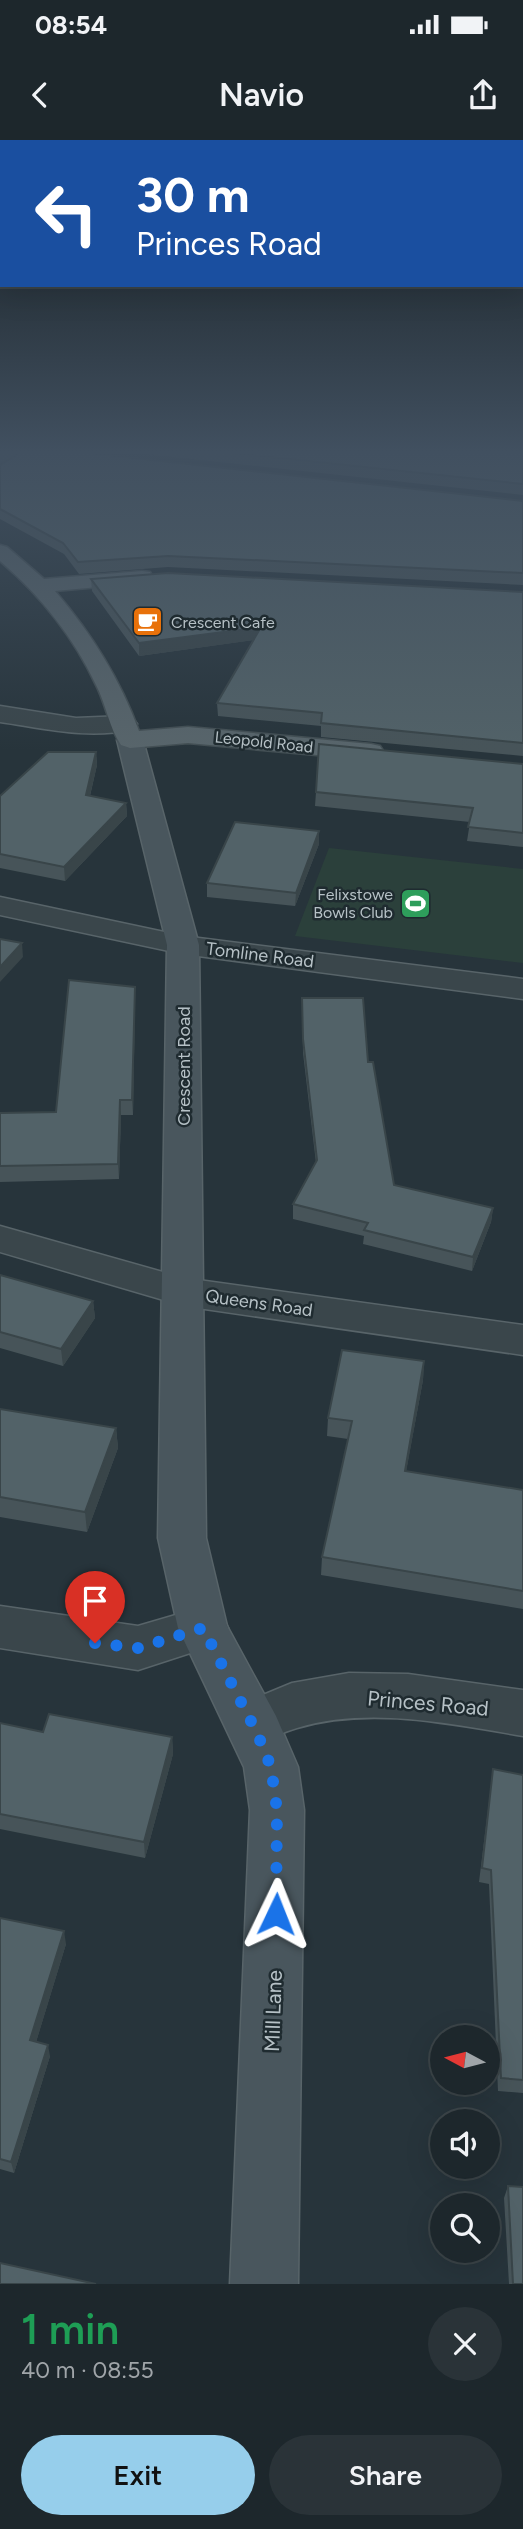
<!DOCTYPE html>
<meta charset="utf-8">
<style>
body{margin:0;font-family:Figtree,sans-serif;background:#2a3338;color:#f1f3f6;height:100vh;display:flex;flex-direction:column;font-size:26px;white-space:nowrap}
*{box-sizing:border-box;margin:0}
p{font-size:23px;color:#a0a5a9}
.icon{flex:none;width:38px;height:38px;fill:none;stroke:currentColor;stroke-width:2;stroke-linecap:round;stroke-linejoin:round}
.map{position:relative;height:2144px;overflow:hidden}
.sheet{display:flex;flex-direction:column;background:#1d272c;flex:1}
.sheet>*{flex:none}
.guide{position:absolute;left:0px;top:0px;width:523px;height:147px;box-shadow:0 7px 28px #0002,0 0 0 2px #3b4448;background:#1a4fa0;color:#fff;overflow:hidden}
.needle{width:46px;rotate:277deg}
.fabs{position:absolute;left:430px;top:1885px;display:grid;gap:14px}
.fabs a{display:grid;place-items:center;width:70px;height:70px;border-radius:50%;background:#1d272c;box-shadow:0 7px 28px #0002,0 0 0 2px #3b4448;font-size:35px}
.pin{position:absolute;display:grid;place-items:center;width:60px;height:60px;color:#fff;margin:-72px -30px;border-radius:50% 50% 50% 0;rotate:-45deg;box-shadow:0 0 7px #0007}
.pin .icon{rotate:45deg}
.me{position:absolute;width:77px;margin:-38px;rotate:2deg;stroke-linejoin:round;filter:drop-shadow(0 0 5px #0008)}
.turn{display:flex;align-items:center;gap:24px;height:147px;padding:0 21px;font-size:32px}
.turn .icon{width:91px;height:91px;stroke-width:2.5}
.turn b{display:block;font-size:49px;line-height:60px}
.round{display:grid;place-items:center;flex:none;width:74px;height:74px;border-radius:37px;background:#2a3338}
.summary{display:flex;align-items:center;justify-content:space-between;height:119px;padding:0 21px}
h1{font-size:42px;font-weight:600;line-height:52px;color:#1e9e55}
.action{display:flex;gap:14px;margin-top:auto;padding:14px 21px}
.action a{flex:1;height:80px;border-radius:42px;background:#96ceeb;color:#111;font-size:28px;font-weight:600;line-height:80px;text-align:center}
.action a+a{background:#2a3338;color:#f1f3f6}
.status{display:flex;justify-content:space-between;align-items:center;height:49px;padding:0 35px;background:#1d272c;direction:ltr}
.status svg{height:19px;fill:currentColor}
header{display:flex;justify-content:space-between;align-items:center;height:91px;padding:0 21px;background:#1d272c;font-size:32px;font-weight:600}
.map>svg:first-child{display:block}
</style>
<div class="status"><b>08:54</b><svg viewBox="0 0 49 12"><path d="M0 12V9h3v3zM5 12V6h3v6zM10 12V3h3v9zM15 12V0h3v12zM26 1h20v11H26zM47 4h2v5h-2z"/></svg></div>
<header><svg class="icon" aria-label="back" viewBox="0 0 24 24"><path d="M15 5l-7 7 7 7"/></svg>Navio<svg class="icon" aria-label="share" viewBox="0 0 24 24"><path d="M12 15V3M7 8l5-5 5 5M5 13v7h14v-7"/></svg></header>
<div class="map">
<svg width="523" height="2144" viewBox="0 0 523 2144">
<rect width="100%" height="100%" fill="#27343b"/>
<!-- green -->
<path fill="#2b403b" d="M 329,708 L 523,729 L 523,823 L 295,796 Z"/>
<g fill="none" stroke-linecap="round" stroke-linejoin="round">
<defs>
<path id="street" d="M 0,566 L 76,578 L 124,576 L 133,579 L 137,584 L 133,589 C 89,600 43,588 0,582 Z
M 0,757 L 183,796 L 523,839 L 523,859 L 183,814 L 0,775 Z
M 0,1086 L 184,1138 L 523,1185 L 523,1215 L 184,1166 L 0,1112 Z
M 0,1466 L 138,1486 L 203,1467 L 221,1473 L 228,1488 L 221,1503 L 138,1530 L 0,1508 Z
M 349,1533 L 408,1534 L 523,1550 L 523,1596 C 450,1584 370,1566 297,1588 C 282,1592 267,1601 252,1606 L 234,1599 L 226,1583 L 234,1567 L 292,1543 Z"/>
<path id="secondary" d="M 2,311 L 24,311 L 0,325 L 0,312 Z
M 130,592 L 139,595 L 143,600 L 199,805 L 206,1398 L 227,1486 L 276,1576 L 298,1627 L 304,1670 L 298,2144 L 230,2144 L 250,1670 L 244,1627 L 178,1488 L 158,1398 L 167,805 L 117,600 L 121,595 Z"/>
<path id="primary" d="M 0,405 L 7,407 L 44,439 L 142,431 L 150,432 L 153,437 L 150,442 L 142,443 L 55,451 C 92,494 120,539 139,591 L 188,587 L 371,604 L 380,606 L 384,612 L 380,618 L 371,620 L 188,603 L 130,608 L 121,605 C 109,588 106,564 96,545 C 74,498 40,455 0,421 Z"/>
</defs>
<!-- street casing -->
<use href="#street" stroke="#586469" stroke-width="3"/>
<!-- secondary casing -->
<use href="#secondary" stroke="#586469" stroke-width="3"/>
<!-- primary casing -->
<use href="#primary" stroke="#434f54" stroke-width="3"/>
<!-- street -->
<use href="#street" fill="#3a464b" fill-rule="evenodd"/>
<!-- secondary -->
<use href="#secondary" fill="#49565d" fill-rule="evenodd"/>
<!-- primary -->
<use href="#primary" fill="#58656b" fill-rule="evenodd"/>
</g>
<!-- wall -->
<path fill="#475459" d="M 118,311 L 523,311 L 523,355 Z
M 0,325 L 523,361 L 523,445 L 168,427 L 79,434 L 64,414 L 0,379 Z
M 91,439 L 523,452 L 523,616 L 321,597 L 321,586 L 218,576 L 217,563 L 253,500 L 139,516 L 92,451 Z
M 96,612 L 97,625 L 90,656 L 126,663 L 127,676 L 65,741 L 0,728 L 0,656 Z
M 523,624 L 523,707 L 467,701 L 470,682 L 315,666 L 316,652 Z
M 319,704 L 295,766 L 207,757 L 207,743 Z
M 135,847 L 135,862 L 133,975 L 121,975 L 119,1039 L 0,1042 L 0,973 L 56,972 Z
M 302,858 L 368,922 L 394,1045 L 493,1068 L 491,1082 L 472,1131 L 363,1104 L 364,1096 L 293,1079 L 293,1064 L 316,1023 L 303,913 Z
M 0,1135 L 93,1161 L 95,1178 L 63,1226 L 0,1208 Z
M 424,1221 L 423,1240 L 406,1331 L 523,1350 L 523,1469 L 321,1435 L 322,1417 L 348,1299 L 327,1296 L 328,1278 Z
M 0,1269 L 116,1288 L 118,1308 L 87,1392 L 0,1377 Z
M 0,1583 L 43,1592 L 172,1597 L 173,1614 L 145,1718 L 0,1689 Z
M 493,1629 L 523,1635 L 523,1953 L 498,1951 L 489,1744 L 479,1742 Z
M 0,1778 L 66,1804 L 36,1902 L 50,1916 L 14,2033 L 0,2029 Z
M 508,2046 L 523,2144 L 509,2144 L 504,2058 Z"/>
<!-- shaded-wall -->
<path fill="#394549" d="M 261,487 L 261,499 L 139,516 L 139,503 Z
M 96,612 L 97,625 L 87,668 L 86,655 Z
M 126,663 L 127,676 L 65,741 L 64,727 Z
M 319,691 L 319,704 L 295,766 L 296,753 Z
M 22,803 L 23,817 L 0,842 L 0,827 Z
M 135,847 L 135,862 L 133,975 L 132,960 Z
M 120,960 L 121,975 L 119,1039 L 118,1024 Z
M 493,1068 L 491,1082 L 472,1131 L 473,1117 Z
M 93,1161 L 95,1178 L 63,1226 L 61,1209 Z
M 424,1221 L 423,1240 L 403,1349 L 405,1331 Z
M 116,1288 L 118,1308 L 87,1392 L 85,1372 Z
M 172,1597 L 173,1614 L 145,1718 L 144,1702 Z
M 64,1791 L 66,1804 L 33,1912 L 30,1900 Z
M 48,1905 L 50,1916 L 14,2033 L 11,2022 Z"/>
<!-- building -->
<path fill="#526268" stroke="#394549" stroke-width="2" d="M 23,311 L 71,311 L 523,361 L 523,433 L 168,416 L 78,422 L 63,403 L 0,369 L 0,325 Z
M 213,311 L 523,311 L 523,344 Z
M 168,433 L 523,452 L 523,603 L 321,583 L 322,573 L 217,563 L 261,487 L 139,503 L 91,439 Z
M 319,604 L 523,624 L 523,693 L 468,687 L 473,668 L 316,652 Z
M 48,612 L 96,612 L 86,655 L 126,663 L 64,727 L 0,714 L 0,656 Z
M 235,682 L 319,691 L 296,753 L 207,743 Z
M 0,799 L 22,803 L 0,827 Z
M 69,840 L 135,847 L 132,960 L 120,960 L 118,1024 L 0,1026 L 0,973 L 56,972 Z
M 302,858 L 363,858 L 368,922 L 373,922 L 394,1045 L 493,1068 L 473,1117 L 364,1090 L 368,1083 L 293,1064 L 317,1020 L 303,899 Z
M 0,1135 L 93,1161 L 61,1209 L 0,1192 Z
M 342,1210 L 424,1221 L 405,1331 L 523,1350 L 523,1451 L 322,1417 L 352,1281 L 328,1278 Z
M 0,1269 L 116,1288 L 85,1372 L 0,1357 Z
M 49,1574 L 172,1597 L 144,1702 L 0,1674 L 0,1583 L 43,1592 Z
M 493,1629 L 523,1635 L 523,1940 L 501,1938 L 491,1730 L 482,1728 Z
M 0,1778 L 64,1791 L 30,1900 L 48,1905 L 11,2022 L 0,2019 Z
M 508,2046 L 523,2047 L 523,2144 L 513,2144 Z
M 0,2123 L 96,2144 L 0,2144 Z"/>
<!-- sky -->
<linearGradient id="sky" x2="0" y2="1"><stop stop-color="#151d20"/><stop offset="0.51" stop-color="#415060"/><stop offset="1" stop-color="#415060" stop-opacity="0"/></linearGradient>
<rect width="523" height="611" fill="url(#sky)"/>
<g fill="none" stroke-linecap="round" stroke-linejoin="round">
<!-- route -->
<path stroke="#1a73e8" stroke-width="12" stroke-dasharray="0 21.6" d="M 95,1503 L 138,1508 L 203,1488 L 257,1593 L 271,1627 L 277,1670 L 276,1774"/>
</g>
<!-- icons -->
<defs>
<symbol id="cafe-square" viewBox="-11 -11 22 22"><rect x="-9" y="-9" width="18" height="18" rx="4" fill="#e8710a" stroke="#1f2b30"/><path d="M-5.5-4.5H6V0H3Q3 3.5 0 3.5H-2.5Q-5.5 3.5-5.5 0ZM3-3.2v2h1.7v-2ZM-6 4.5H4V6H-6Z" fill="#fff"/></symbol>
<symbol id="stadium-square" viewBox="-11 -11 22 22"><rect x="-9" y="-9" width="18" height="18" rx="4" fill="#2e9e5b" stroke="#1f2b30"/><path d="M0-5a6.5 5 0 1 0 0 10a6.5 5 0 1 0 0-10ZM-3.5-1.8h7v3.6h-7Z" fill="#fff"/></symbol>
</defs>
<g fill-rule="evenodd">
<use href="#cafe-square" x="130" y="464" width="35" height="35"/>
<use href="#stadium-square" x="398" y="746" width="35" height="35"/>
</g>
<g text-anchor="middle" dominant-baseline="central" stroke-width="5" stroke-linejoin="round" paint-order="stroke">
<!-- far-poi labels -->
<g font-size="16" fill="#b6c1c6" stroke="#1f2b30" text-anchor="start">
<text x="171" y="482">Crescent Cafe</text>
<text x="393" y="754" text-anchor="end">Felixstowe<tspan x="393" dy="18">Bowls Club</tspan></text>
</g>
<!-- far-street labels -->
<g font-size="16" fill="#b6c1c6" stroke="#1f2b30">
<text transform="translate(264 602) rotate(6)">Leopold Road</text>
</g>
<!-- street labels -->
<g font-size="18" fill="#b6c1c6" stroke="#1f2b30">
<text transform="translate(260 815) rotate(7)">Tomline Road</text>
<text transform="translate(184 926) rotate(-90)">Crescent Road</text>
<text transform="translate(259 1163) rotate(8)">Queens Road</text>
</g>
<!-- near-street labels -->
<g font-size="21" fill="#b6c1c6" stroke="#1f2b30">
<text transform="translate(428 1563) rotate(5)">Princes Road</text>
<text transform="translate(273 1871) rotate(-88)">Mill Lane</text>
</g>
</g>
</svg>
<div class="fabs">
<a><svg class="needle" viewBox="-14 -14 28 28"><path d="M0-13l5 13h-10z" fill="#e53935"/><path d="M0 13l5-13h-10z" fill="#a0a5a9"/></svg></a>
<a><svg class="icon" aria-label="sound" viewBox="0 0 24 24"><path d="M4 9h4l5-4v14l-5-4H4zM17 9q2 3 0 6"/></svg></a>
<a><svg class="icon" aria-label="search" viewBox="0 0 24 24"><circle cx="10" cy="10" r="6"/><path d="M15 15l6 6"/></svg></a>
</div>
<div class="pin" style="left:95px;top:1503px;background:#d93025"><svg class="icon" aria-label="arrive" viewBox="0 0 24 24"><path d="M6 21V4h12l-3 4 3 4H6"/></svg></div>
<svg class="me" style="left:276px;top:1774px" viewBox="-20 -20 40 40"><path d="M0-17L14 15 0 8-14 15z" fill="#1a73e8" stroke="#fff" stroke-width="4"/></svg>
<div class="guide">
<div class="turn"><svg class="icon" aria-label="left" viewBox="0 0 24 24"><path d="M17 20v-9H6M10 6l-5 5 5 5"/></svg><div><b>30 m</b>Princes Road</div></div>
</div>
</div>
<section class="sheet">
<div class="summary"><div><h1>1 min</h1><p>40 m · 08:55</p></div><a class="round"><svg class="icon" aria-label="close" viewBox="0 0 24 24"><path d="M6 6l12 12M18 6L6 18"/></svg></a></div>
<div class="action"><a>Exit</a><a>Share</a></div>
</section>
